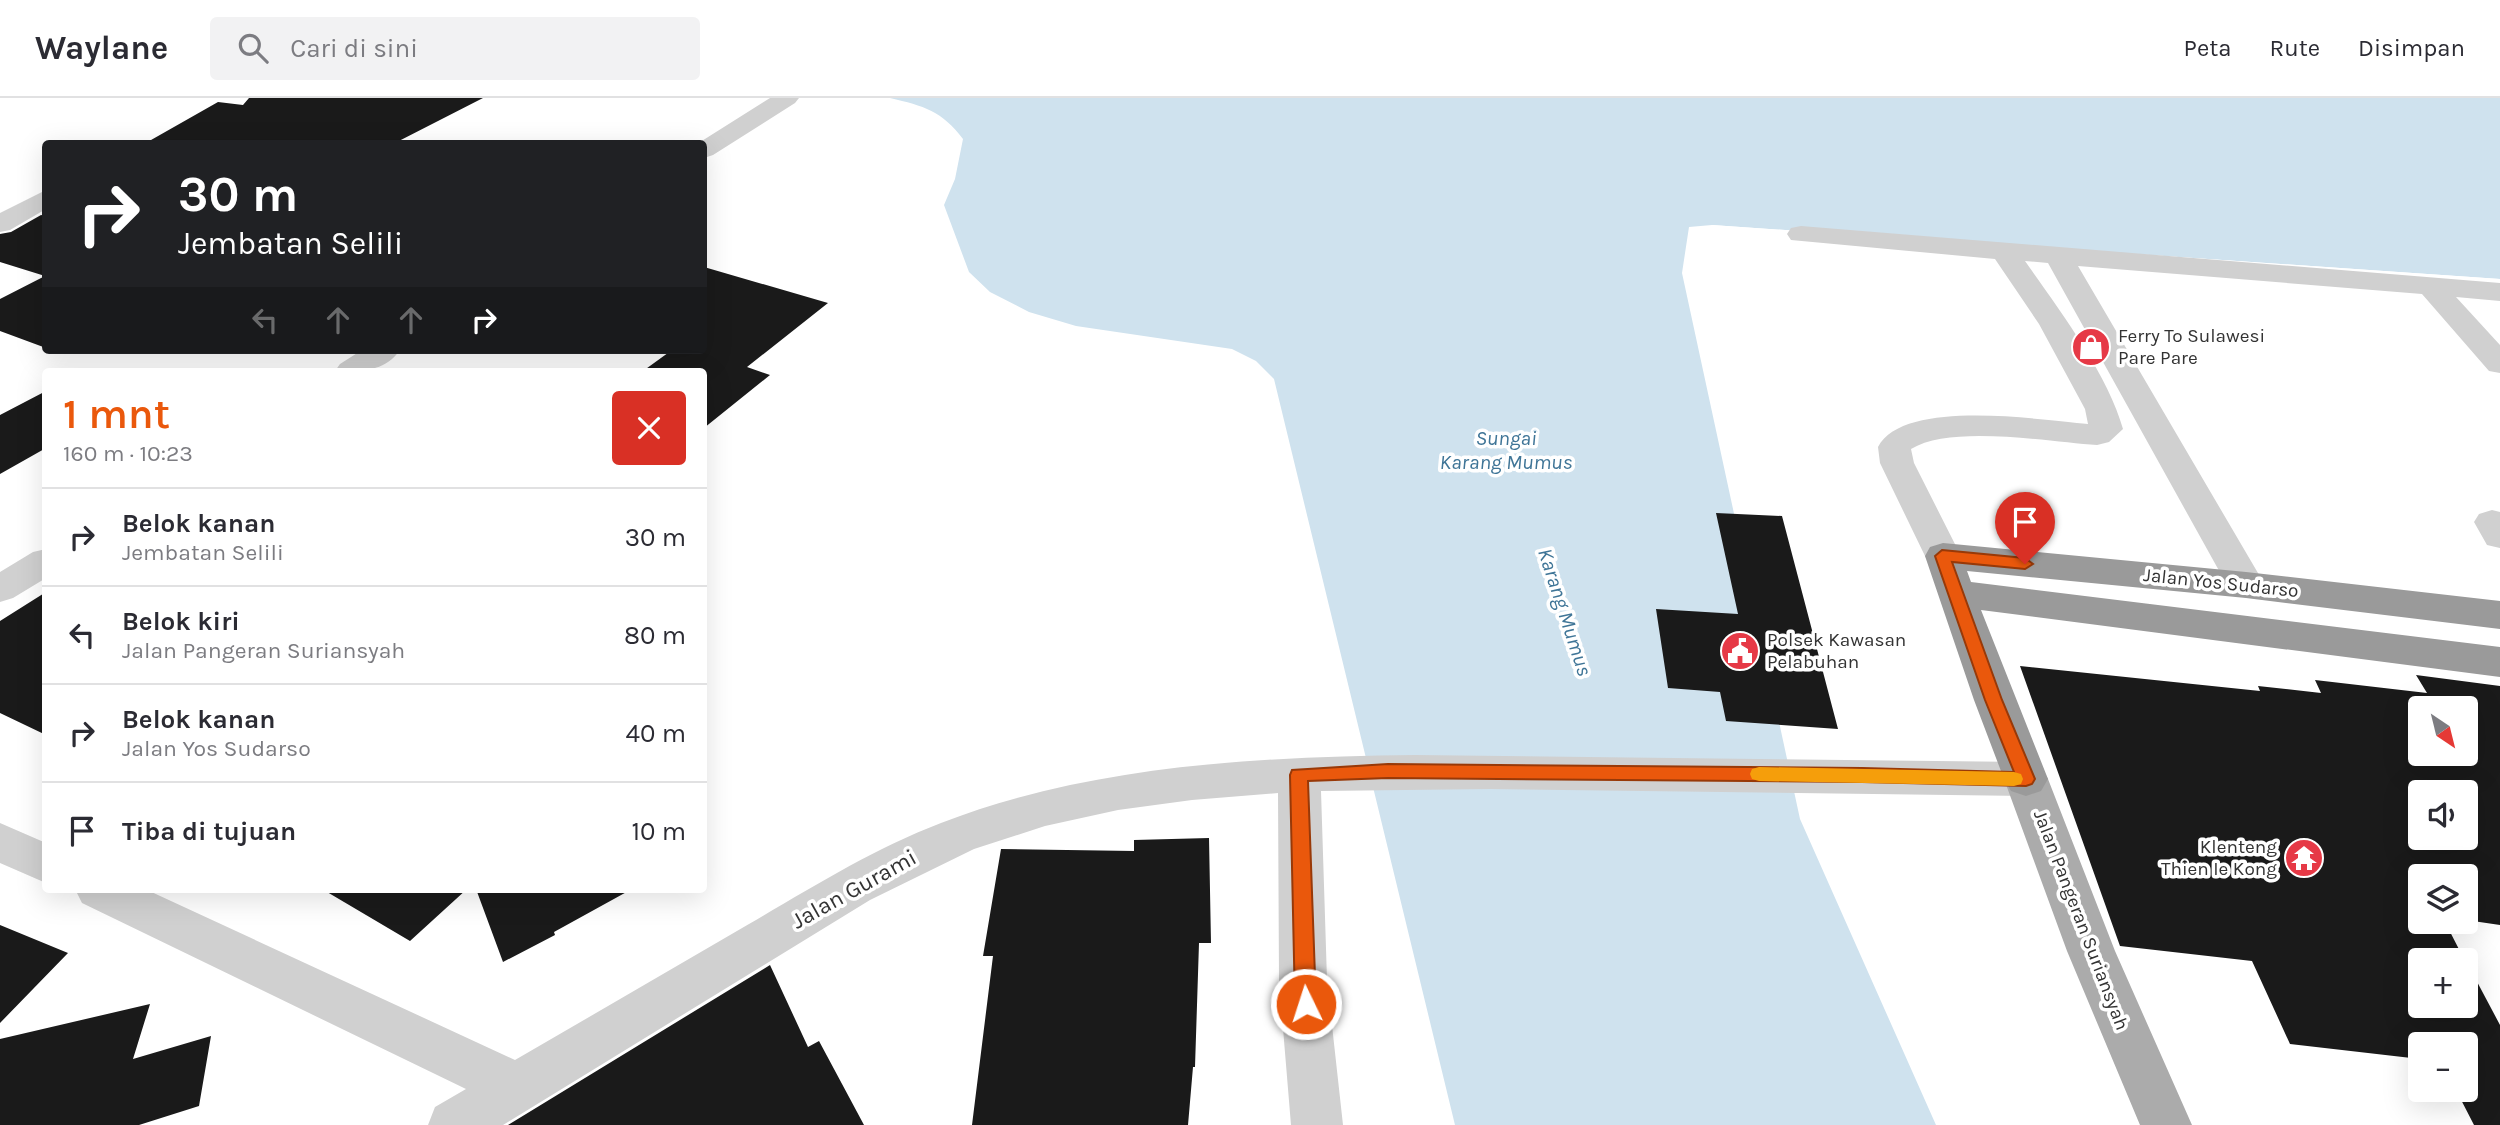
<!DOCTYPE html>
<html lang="id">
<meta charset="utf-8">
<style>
body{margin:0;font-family:Karla,sans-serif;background:#f2f2f3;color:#2b2b33;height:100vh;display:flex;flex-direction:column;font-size:26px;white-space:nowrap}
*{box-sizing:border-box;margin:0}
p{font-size:23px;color:#7c7c81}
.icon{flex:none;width:38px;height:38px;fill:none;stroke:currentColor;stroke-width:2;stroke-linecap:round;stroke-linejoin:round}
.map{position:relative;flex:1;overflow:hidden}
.panel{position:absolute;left:42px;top:270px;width:665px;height:525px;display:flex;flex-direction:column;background:#fff;border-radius:7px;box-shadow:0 7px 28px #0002}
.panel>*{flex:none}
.top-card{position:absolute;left:42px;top:42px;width:665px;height:214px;border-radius:7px;box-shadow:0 7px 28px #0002;background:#202124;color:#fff;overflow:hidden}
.needle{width:46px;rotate:145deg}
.fabs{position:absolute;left:2408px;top:598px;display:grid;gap:14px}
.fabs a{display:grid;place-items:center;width:70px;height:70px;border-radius:7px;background:#fff;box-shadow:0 7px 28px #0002;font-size:35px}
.pin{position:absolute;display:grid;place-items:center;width:60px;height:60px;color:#fff;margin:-72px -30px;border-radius:50% 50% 50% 0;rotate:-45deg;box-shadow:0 0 7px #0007}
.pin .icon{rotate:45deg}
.me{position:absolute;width:77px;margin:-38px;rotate:356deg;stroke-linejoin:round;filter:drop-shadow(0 0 5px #0008)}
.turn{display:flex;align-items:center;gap:24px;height:147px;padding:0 21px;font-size:32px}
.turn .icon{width:91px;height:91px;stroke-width:2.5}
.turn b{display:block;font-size:49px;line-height:60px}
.lanes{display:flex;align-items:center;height:66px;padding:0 21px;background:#0003;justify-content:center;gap:35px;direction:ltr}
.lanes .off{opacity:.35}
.round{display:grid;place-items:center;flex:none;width:74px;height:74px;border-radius:7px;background:#f2f2f3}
.headline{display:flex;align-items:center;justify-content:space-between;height:119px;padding:0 21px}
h1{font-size:42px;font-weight:600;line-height:52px;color:#ea580c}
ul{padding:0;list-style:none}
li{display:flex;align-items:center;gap:21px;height:98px;padding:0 21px;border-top:2px solid #e1e1e2}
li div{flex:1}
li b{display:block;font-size:26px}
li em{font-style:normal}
header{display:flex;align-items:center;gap:42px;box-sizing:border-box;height:98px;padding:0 35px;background:#fff;border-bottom:2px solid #e1e1e2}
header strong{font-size:33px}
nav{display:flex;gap:38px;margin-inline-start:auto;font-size:24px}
.search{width:490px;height:63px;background:#f2f2f3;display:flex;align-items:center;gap:18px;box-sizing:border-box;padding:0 24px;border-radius:7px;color:#7c7c81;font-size:26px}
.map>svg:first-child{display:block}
</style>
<header>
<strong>Waylane</strong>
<div class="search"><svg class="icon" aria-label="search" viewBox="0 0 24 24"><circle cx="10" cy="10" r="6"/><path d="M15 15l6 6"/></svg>Cari di sini</div>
<nav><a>Peta</a><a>Rute</a><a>Disimpan</a></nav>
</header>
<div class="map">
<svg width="2500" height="1027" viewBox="0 0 2500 1027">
<rect width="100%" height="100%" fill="#fff"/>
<!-- water -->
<path fill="#cfe2ee" d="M 890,0 L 2500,0 L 2500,181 L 1712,127 L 1689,129 L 1682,175 L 1800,721 L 1936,1027 L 1455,1027 L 1274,281 L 1256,263 L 1232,251 L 1076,228 L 1029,214 L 990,194 L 969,174 L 944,107 L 955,81 L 963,41 C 942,13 924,8 890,0 Z"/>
<!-- pier -->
<path fill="#fff" d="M 1712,127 L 2500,181 L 2500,185 L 1713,130 Z"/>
<!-- building -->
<path fill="#1a1a1a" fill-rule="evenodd" d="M 249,0 L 483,0 L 393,46 L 144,46 L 218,4 L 243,7 Z
M 41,117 L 46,118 L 46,250 L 0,233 L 0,201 L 45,178 L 0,164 L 0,136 L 11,134 Z
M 704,169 L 828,205 L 747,269 L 770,277 L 704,330 L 704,273 L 643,273 L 672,252 L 704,252 Z
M 46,293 L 46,350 L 0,376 L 0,317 Z
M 1716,415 L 1782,418 L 1838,631 L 1726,623 L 1720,594 L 1668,590 L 1656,511 L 1738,516 Z
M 46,494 L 46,637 L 0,615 L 0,523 Z
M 2020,568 L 2260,593 L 2258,588 L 2321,595 L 2315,582 L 2427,595 L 2416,577 L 2500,588 L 2500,827 L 2466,822 L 2466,779 L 2420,779 L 2420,824 L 2445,824 L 2465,863 L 2420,863 L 2420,908 L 2466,908 L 2466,863 L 2500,927 L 2500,1027 L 2474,1027 L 2456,992 L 2466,992 L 2466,947 L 2420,947 L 2420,961 L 2290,946 L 2252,863 L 2120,848 ZM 2420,611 L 2466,611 L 2466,656 L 2420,656 ZM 2420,695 L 2466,695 L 2466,740 L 2420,740 Z
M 1209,740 L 1211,845 L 1199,845 L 1195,969 L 1193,969 L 1188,1027 L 972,1027 L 993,858 L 983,858 L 1001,751 L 1134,753 L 1134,742 Z
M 322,791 L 467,791 L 410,843 Z
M 476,791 L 632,791 L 554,834 L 555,837 L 503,864 Z
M 0,827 L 68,855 L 0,925 Z
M 770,867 L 808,949 L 819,943 L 864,1027 L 508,1027 Z
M 150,906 L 133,961 L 211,938 L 199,1008 L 139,1027 L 0,1027 L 0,941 Z"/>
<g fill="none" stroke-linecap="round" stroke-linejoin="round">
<!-- minor -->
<path fill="#d0d0d0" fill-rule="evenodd" d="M 770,0 L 799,0 L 795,5 L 713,57 L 704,60 L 704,46 L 697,46 Z
M 42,94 L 46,95 L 46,111 L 10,132 L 0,134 L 0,115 Z
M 1801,128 L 2500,185 L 2500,203 L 2456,199 L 2500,247 L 2500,275 L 2489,273 L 2422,196 L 2078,168 L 2265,487 L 2259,496 L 2246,500 L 2233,496 L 2227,487 L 2048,165 L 2025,163 C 2058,210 2108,276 2123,331 L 2109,344 L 2097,347 C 2050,344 1951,326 1911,351 L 1914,365 L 1961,458 L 1956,467 L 1943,471 L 1930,467 L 1925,458 L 1880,365 L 1878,349 C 1904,300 2040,322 2088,326 L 2085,311 L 2039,226 L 1995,161 L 1791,142 L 1787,136 L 1791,130 Z
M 362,252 L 400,252 C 384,275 360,273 335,273 L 340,266 Z
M 2492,412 L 2500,414 L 2500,450 L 2487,447 L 2474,424 L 2479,416 Z
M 46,451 L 46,480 L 13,500 L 0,504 L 0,474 L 33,454 Z
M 1415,657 L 2026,664 L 2041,669 L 2048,681 L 2041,693 L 2026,698 L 1490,691 L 1321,693 L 1327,882 L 1343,1027 L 1291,1027 L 1279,882 L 1278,695 L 1192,702 L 1118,712 L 1045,728 L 974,751 L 870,802 L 503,1027 L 428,1027 L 435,1009 L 466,991 L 82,805 L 75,791 L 145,791 L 515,962 C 593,917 671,871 749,826 C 811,790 873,751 941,725 C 1092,667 1255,659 1415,657 Z
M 0,725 L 46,745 L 46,785 L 0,765 Z"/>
<!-- major -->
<path fill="#ababab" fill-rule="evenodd" d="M 2026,664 L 2041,669 L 2048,681 L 2115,853 L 2192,1027 L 2140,1027 L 2067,853 L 2004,681 L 2011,669 Z"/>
<!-- highway -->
<path fill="#9a9a9a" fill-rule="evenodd" d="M 1943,445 L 2246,474 L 2500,503 L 2500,531 L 2246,500 L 1967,473 L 1971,484 L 2500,549 L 2500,579 L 1981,512 L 2048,681 L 2041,693 L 2026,698 L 2011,693 L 2004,681 L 1974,602 L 1925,458 L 1930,449 Z"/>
</g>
<!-- route -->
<path fill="#ea580c" stroke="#983908" stroke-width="2" d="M 1942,452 L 2025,460 L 2033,466 L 2025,471 L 1952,464 L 2002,602 L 2035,681 L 2032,686 L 2026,688 L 1862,684 L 1388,680 L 1308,683 L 1316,906 L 1313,913 L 1306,916 L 1298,913 L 1295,906 L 1290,677 L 1292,672 L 1388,666 L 1862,670 L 2014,674 L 1985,602 L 1935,458 Z"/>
<!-- slow -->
<path fill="#f59e0b" d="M 1759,669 L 2014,674 L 2021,676 L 2023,681 L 2021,686 L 2014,688 L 1759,683 L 1752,681 L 1750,676 L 1752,671 Z"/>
<!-- icons -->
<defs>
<symbol id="shop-disc" viewBox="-11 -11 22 22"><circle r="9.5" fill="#e63946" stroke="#fff"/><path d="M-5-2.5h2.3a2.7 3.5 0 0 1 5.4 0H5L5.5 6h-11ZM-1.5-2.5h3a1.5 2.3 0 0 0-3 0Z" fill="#fff"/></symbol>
<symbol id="civic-disc" viewBox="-11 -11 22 22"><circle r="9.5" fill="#e63946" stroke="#fff"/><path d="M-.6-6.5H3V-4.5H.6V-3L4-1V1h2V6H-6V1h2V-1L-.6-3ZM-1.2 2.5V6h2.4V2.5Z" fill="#fff"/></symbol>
<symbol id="temple-disc" viewBox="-11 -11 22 22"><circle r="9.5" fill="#e63946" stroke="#fff"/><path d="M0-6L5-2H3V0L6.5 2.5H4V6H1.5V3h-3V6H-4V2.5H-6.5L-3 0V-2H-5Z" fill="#fff"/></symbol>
</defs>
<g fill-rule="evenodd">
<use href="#shop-disc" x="2069" y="227" width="44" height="44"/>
<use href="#civic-disc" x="1718" y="531" width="44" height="44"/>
<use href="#temple-disc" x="2282" y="738" width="44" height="44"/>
</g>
<g text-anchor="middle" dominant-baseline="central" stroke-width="7" stroke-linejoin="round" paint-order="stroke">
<!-- poi labels -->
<g font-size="19" fill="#333" stroke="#fff" text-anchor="start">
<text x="2118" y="238">Ferry To Sulawesi<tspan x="2118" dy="22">Pare Pare</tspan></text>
<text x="1767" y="542">Polsek Kawasan<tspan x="1767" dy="22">Pelabuhan</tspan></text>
<text x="2277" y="749" text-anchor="end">Klenteng<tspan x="2277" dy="22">Thien Ie Kong</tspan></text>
</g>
<!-- street labels -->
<g font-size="19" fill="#333" stroke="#fff">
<text transform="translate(2221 485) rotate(6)">Jalan Yos Sudarso</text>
<text transform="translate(2081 822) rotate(69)">Jalan Pangeran Suriansyah</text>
</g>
<!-- water labels -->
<g font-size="21" font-style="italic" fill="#3f7597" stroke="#fff">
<text x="1506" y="340">Sungai<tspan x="1506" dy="24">Karang Mumus</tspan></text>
<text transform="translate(1565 514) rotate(72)">Karang Mumus</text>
</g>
<!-- near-street labels -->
<g font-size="23" fill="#333" stroke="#fff">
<text transform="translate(854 791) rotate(-29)">Jalan Gurami</text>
</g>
</g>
</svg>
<div class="fabs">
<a><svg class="needle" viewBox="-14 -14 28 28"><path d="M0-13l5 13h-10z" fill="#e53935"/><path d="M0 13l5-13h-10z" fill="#7c7c81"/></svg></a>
<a><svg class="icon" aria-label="sound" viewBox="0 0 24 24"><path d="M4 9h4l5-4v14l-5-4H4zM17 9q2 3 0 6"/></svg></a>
<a><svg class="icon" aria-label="layers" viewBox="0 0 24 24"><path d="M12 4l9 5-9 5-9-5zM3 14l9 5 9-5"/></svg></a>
<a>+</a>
<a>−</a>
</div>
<div class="pin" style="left:2025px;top:466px;background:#d93025"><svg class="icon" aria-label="arrive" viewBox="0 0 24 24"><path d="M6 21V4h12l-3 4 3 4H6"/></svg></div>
<svg class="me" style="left:1306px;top:906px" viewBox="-20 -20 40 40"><circle r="17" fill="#ea580c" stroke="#fff" stroke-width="3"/><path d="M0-11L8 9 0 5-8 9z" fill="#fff"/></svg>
<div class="top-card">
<div class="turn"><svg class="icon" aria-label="right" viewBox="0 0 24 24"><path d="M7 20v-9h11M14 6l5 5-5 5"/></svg><div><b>30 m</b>Jembatan Selili</div></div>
<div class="lanes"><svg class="icon off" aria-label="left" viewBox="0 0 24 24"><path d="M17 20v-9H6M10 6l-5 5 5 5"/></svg><svg class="icon off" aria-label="ahead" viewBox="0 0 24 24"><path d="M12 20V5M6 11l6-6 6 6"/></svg><svg class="icon off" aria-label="ahead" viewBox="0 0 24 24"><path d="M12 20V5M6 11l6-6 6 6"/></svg><svg class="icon" aria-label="right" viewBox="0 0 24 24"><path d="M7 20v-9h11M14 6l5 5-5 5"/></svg></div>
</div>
<section class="panel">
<div class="headline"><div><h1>1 mnt</h1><p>160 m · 10:23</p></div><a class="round" style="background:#d93025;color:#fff"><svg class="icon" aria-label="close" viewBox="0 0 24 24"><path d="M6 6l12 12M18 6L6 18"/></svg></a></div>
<ul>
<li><svg class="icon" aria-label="right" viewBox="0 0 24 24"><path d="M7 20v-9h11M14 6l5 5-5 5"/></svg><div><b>Belok kanan</b><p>Jembatan Selili</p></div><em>30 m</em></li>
<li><svg class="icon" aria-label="left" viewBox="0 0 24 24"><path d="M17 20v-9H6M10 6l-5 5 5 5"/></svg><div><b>Belok kiri</b><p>Jalan Pangeran Suriansyah</p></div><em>80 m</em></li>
<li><svg class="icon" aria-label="right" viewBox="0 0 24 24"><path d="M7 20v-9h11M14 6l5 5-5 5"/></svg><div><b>Belok kanan</b><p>Jalan Yos Sudarso</p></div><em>40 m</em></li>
<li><svg class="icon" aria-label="arrive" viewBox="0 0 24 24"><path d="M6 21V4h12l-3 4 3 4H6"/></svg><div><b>Tiba di tujuan</b></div><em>10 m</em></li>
</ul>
</section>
</div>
